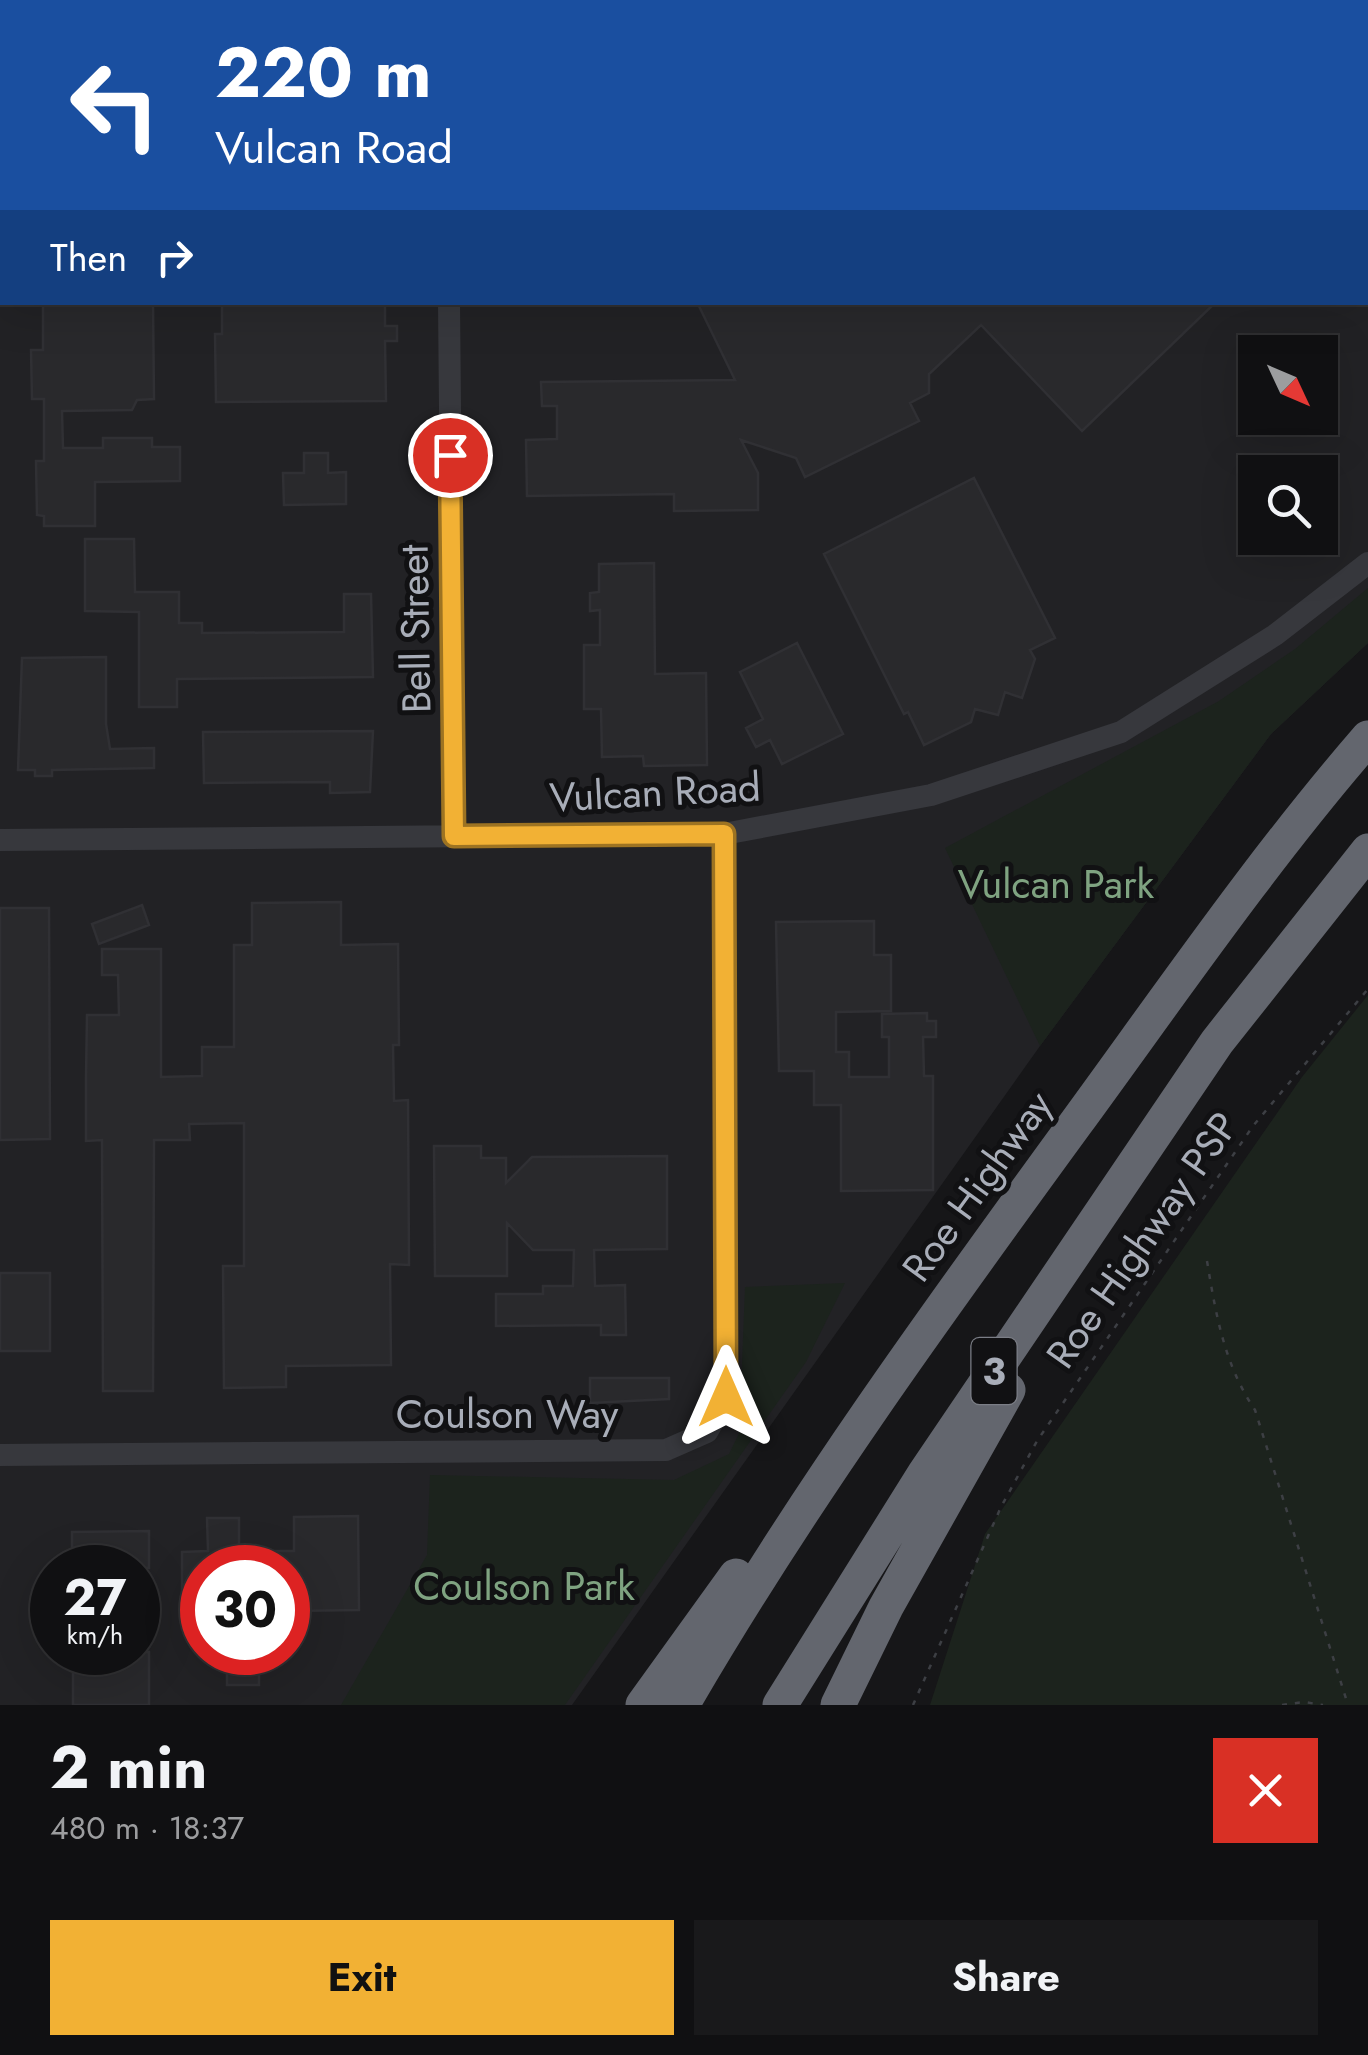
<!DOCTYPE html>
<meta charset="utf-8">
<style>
body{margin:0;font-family:Jost,sans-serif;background:#19191b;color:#f1f3f6;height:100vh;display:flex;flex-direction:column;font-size:38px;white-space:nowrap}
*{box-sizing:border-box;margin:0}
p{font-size:32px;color:#9c9d9f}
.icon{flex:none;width:55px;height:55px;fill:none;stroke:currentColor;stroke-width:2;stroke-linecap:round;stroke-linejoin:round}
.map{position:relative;height:1705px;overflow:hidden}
.details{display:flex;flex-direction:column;background:#101012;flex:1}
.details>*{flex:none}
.banner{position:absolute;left:0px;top:0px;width:1370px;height:305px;box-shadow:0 10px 40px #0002,0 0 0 2px #303032;background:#1a4fa0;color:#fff;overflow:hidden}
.needle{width:65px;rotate:134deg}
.tools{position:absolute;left:1238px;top:335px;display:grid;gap:20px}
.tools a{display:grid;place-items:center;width:100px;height:100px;border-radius:0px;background:#101012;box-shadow:0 10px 40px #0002,0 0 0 2px #303032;font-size:50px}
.speed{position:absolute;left:30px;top:1545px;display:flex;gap:20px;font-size:50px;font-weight:700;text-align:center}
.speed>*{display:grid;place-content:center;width:130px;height:130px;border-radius:50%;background:#101012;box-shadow:0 10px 40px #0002,0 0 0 2px #303032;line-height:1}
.speed small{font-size:25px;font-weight:400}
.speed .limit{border:15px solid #d22;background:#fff;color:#111}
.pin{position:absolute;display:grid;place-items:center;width:85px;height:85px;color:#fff;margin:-42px;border:5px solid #fff;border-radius:50%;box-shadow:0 2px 10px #0007}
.me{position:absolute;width:110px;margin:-55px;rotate:0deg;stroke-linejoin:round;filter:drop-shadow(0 0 8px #0008)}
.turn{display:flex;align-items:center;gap:35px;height:210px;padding:0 50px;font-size:45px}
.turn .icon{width:130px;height:130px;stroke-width:2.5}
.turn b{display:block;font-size:70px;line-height:85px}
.then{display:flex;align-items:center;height:95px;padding:0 50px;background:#0003;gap:20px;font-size:38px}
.round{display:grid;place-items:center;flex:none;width:105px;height:105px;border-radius:0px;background:#19191b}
.headline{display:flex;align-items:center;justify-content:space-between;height:170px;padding:0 50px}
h1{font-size:60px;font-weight:700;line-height:75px}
.primary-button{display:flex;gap:20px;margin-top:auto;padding:20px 50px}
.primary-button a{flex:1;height:115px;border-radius:0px;background:#f2b134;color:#111;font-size:40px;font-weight:700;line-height:115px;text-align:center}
.primary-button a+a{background:#19191b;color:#f1f3f6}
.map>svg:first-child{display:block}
</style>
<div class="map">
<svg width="1368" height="1705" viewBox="0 0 1368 1705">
<rect width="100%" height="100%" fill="#161618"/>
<!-- built -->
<path fill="#222225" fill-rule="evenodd" d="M 0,0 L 1368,0 L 1368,643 L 1271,734 L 1040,1046 L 572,1705 L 0,1705 ZM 2,2 L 1368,2 L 1368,302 L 2,302 ZM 1255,352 L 1320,352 L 1320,418 L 1255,418 ZM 1255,472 L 1320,472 L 1320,538 L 1255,538 ZM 52,1568 L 138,1568 L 138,1652 L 52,1652 ZM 202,1568 L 288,1568 L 288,1652 L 202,1652 Z"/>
<!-- green -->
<path fill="#1c231d" d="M 1368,588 L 1368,643 L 1271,734 L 1040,1046 L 945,848 L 1219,701 L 1295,649 Z
M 1368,995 L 1368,1705 L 930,1705 L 985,1534 L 1302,1077 Z
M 845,1283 L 806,1362 L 565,1705 L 341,1705 L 427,1555 L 430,1475 L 674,1480 L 729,1454 L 747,1417 L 741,1389 L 745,1287 Z"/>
<!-- building -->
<path fill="#29292c" stroke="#303034" stroke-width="2.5" d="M 43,302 L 153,302 L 154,399 L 137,400 L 132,410 L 62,411 L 63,448 L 103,448 L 103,438 L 152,438 L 152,447 L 180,447 L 180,481 L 95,482 L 95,526 L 44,526 L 44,516 L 37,515 L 36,461 L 44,461 L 44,399 L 32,399 L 31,350 L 43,350 Z
M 222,302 L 385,302 L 385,326 L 397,326 L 397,341 L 385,341 L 386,401 L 216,402 L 215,334 L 222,334 Z
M 697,302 L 1216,302 L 1082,431 L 981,325 L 929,374 L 929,393 L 910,403 L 919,421 L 805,477 L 796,458 L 741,440 L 758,473 L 758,510 L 674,511 L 674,494 L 527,496 L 526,440 L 557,439 L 557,406 L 542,406 L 541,382 L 735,380 Z
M 304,453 L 328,453 L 328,473 L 346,472 L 346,504 L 284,505 L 283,473 L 304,473 Z
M 974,478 L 1055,638 L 1030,650 L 1035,659 L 1022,698 L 1005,692 L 998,715 L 975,709 L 971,722 L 924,745 L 908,712 L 904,714 L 824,554 Z
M 85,539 L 134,539 L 135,592 L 179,592 L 179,623 L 202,623 L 202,633 L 344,632 L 344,594 L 371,594 L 373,677 L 177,679 L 177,707 L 139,707 L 139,612 L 85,611 Z
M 654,563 L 655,674 L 706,673 L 707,765 L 644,766 L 643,756 L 602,757 L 601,709 L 584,709 L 584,645 L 600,645 L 600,610 L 590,611 L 590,593 L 599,592 L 599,564 Z
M 797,643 L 843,734 L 782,764 L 770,740 L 756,747 L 746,728 L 763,719 L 740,672 Z
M 106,657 L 106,724 L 110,749 L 154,748 L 154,768 L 52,770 L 52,776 L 35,776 L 35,770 L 18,770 L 22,658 Z
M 373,731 L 370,792 L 330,793 L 330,782 L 204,783 L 203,732 Z
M 341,902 L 341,945 L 398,944 L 399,1045 L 393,1045 L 394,1101 L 408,1100 L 409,1265 L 390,1264 L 391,1365 L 286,1366 L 286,1387 L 224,1388 L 223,1266 L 244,1266 L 244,1123 L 189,1124 L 190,1140 L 154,1140 L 153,1391 L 103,1391 L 102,1140 L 86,1141 L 86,1077 L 87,1015 L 119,1015 L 118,975 L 102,975 L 102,949 L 161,949 L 161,1077 L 202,1076 L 202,1047 L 234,1047 L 234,945 L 252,945 L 252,903 Z
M 142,905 L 149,925 L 99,944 L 92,924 Z
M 0,908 L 49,908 L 50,1139 L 0,1140 Z
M 874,921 L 874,955 L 891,955 L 891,1011 L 836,1012 L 836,1052 L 849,1052 L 849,1077 L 889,1077 L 889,1037 L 882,1037 L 882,1014 L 927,1013 L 927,1021 L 936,1021 L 936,1037 L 923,1037 L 924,1076 L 933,1076 L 933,1190 L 841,1191 L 841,1105 L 814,1105 L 814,1071 L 779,1071 L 776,922 Z
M 434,1146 L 481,1146 L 481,1158 L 506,1158 L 506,1183 L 532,1157 L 667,1156 L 667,1249 L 594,1250 L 595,1286 L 625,1285 L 626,1335 L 601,1335 L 601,1325 L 496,1326 L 496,1294 L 543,1294 L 543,1286 L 573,1286 L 574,1250 L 533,1250 L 507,1223 L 507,1276 L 435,1276 Z
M 0,1273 L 50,1273 L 50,1351 L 0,1351 Z
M 590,1378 L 669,1378 L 669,1399 L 590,1403 Z
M 358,1516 L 359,1610 L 288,1611 L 288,1568 L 202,1568 L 202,1629 L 182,1629 L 182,1552 L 208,1551 L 207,1518 L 239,1518 L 239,1551 L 294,1551 L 294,1517 Z
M 149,1531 L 149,1568 L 72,1568 L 72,1532 Z
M 73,1652 L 149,1652 L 149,1705 L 73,1705 Z
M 227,1652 L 259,1652 L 259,1685 L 227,1685 Z"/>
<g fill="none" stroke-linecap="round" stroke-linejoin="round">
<!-- path -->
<path stroke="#3d3f44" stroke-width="2.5" stroke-dasharray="5 8" stroke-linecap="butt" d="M 384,0 L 384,2
M 1207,1261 C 1216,1315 1224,1364 1255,1410 L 1348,1705
M 913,1705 L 1001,1507 L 1037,1441 L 1253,1126 L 1368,989
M 1282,1705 L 1304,1702 L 1323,1705"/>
<!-- minor -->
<path stroke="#37383d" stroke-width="22" d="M 0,21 L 2,21
M 1368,132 L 1368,133
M 449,302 L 454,836
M 0,840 L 724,834 L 931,795 L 1121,732 L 1275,635 L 1368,563
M 0,1455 L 666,1450 L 707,1432 L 727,1397 L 724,834"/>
<!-- highway -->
<path stroke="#63666e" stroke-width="35" d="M 643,1705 L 736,1576
M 682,1705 C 800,1502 938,1312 1076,1123 C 1171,993 1263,859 1368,738
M 780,1705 L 925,1473 L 1217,1042 L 1368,851
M 838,1705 L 886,1607 L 1008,1390"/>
</g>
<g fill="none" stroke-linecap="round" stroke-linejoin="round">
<defs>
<path id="route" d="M 450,455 L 454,836 L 724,834 L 726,1397"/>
</defs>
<!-- route casing -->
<use href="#route" stroke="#9d7322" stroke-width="25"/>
<!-- route -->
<use href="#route" stroke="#f2b134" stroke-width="18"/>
</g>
<g text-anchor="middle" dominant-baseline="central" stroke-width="10" stroke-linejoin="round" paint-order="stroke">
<!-- shield labels -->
<rect fill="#111113" stroke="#7b7e86" stroke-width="2.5" x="971.5" y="1338" width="45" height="66" rx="8"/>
<g font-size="38" font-weight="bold" fill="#a8adb8">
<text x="994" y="1371">3</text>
</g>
<!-- street labels -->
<g font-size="40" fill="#a8adb8" stroke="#111113">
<text transform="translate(415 629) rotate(-91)">Bell Street</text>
<text transform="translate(655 792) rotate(-3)">Vulcan Road</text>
<text transform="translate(977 1186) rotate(-54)">Roe Highway</text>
<text transform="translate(1142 1240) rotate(-55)">Roe Highway PSP</text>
<text x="507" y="1414">Coulson Way</text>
</g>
<!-- park labels -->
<g font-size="40" fill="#7fa381" stroke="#111113">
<text x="1056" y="884">Vulcan Park</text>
<text x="524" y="1586">Coulson Park</text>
</g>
</g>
</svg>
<div class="tools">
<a><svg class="needle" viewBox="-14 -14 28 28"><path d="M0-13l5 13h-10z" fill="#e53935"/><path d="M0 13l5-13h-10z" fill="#9c9d9f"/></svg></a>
<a><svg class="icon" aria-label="search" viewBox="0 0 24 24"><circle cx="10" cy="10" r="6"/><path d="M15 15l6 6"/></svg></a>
</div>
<div class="speed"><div>27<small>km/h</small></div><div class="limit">30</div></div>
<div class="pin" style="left:450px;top:455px;background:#d93025"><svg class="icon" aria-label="arrive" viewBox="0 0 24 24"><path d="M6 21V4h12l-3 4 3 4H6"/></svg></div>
<svg class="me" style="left:726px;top:1397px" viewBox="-20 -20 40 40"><path d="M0-17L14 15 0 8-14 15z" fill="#f2b134" stroke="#fff" stroke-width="4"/></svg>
<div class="banner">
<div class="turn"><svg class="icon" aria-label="left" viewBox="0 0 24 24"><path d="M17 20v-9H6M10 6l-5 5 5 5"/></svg><div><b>220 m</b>Vulcan Road</div></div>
<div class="then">Then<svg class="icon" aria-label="right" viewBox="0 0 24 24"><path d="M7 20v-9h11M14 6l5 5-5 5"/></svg></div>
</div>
</div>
<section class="details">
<div class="headline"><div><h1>2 min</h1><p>480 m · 18:37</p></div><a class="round" style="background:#d93025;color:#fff"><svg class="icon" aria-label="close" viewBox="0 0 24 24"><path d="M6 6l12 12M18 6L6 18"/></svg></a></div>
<div class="primary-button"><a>Exit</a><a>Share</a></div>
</section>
